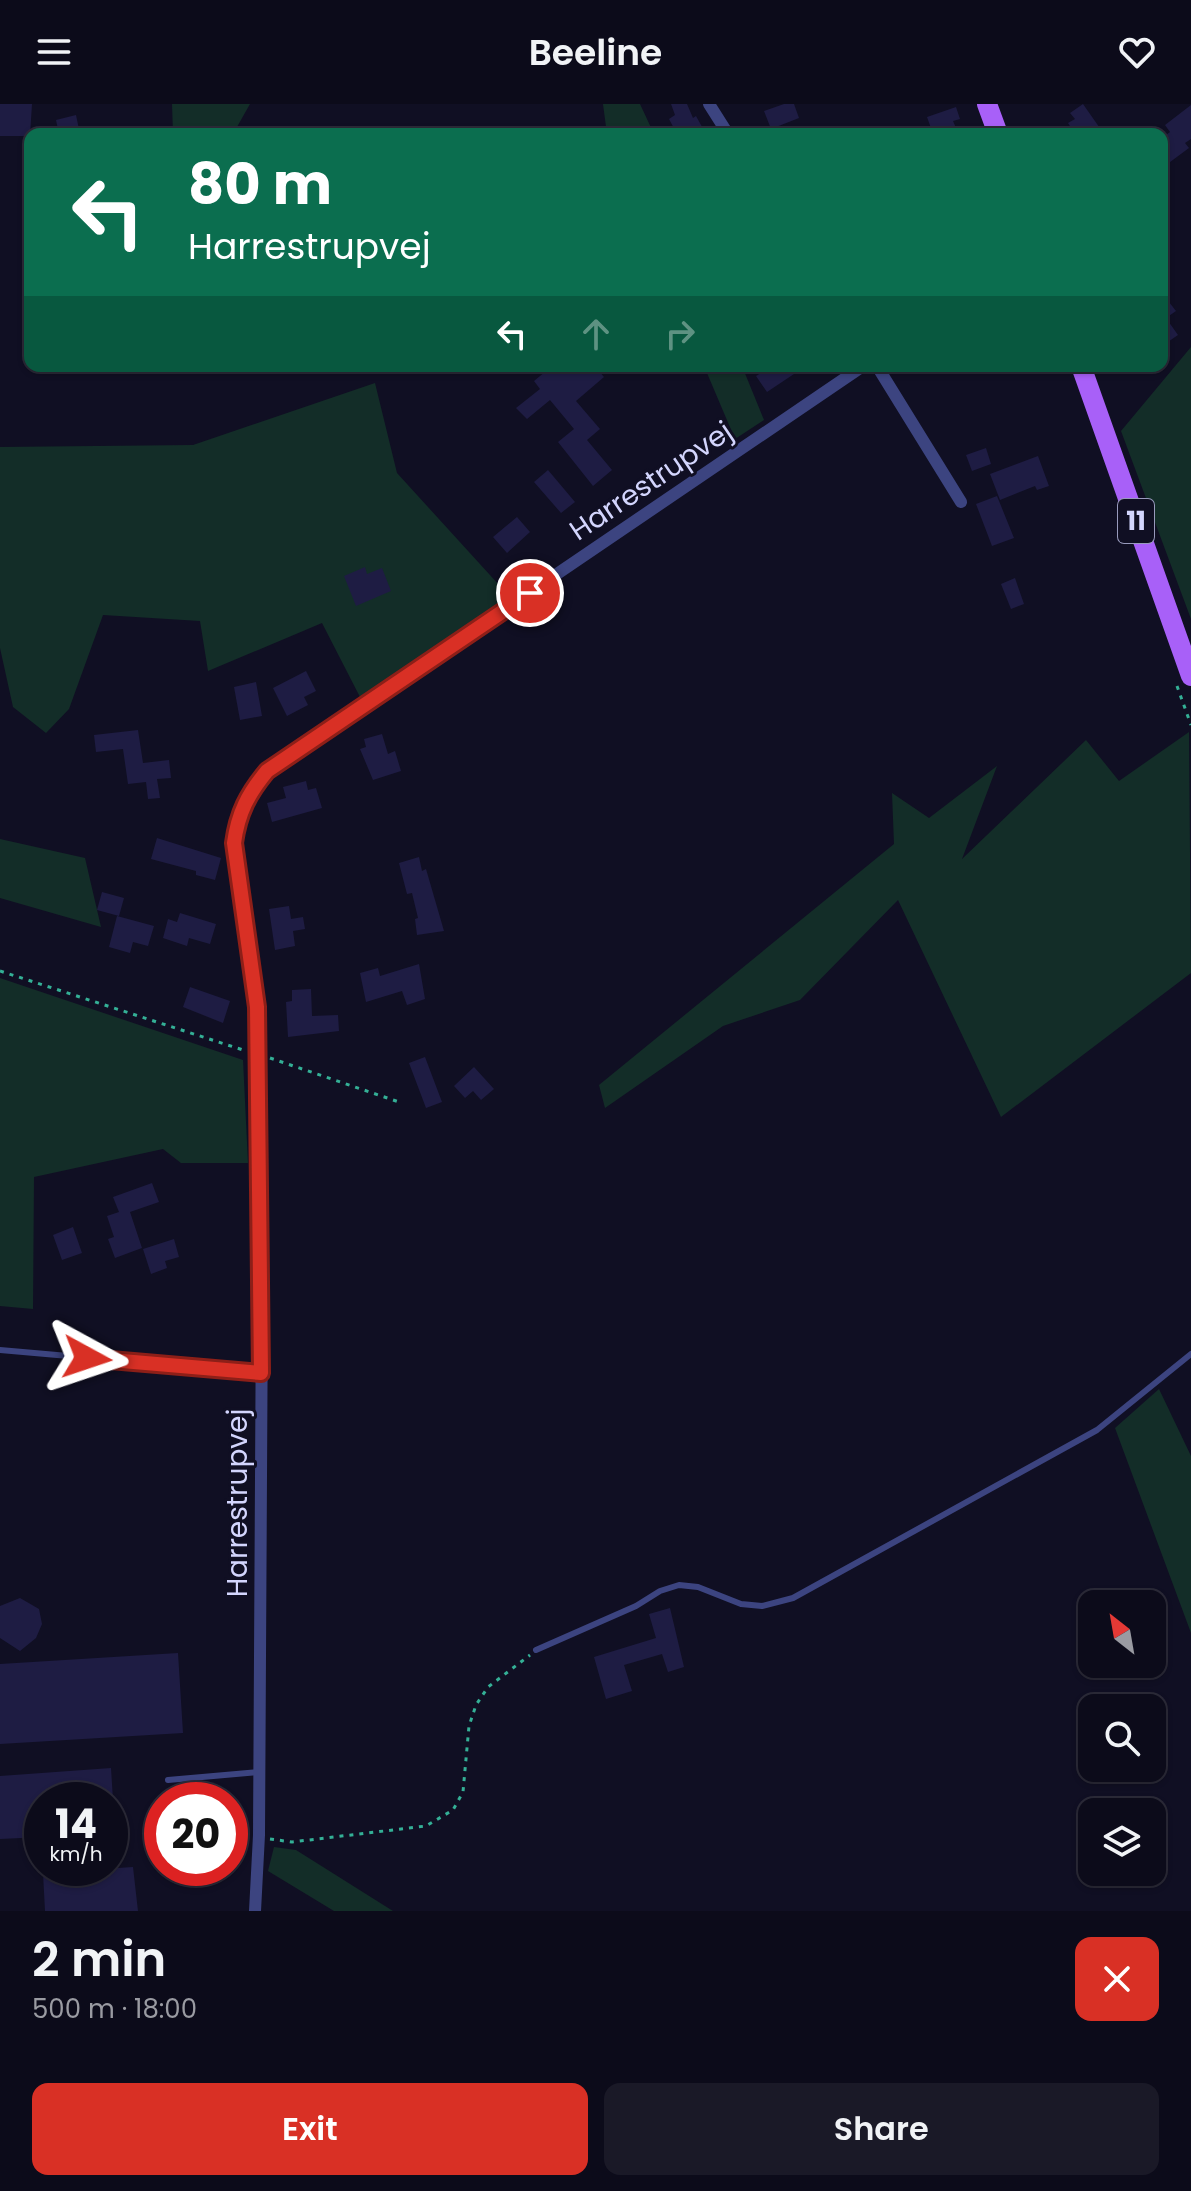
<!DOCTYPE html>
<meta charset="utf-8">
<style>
body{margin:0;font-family:Poppins,sans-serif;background:#1a1927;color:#f1f3f6;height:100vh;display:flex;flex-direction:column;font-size:30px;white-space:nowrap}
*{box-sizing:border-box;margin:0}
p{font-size:26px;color:#9a9ba2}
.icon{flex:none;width:44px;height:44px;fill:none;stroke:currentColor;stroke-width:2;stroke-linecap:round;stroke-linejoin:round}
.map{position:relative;height:1807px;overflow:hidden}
.drawer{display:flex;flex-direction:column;background:#0c0b1a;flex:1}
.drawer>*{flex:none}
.hud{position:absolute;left:24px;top:24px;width:1144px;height:244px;border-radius:16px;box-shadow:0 2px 6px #0004,0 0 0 2px #2c2b39;background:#0b6e4f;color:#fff;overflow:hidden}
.needle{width:52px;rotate:329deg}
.controls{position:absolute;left:1078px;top:1486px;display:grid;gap:16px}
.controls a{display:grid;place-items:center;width:88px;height:88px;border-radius:16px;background:#0c0b1a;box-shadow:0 2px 6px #0004,0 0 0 2px #2c2b39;font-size:40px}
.speed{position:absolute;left:24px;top:1678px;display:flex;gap:16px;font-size:40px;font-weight:700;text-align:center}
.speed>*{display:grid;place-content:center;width:104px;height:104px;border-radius:50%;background:#0c0b1a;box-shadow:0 2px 6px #0004,0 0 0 2px #2c2b39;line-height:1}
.speed small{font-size:20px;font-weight:400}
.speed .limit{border:12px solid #d22;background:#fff;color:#111}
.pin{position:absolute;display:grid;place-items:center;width:68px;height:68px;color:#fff;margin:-34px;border:4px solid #fff;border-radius:50%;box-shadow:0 2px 8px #0007}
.me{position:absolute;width:88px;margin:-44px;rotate:95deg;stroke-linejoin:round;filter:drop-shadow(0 0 6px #0008)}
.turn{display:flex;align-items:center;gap:28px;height:168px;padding:0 32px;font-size:36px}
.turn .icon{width:104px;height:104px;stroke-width:2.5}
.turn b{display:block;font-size:56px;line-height:68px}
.lanes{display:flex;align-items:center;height:76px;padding:0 32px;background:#0003;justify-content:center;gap:40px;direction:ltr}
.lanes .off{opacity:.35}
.round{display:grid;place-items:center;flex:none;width:84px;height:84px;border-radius:16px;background:#1a1927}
.headline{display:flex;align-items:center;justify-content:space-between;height:136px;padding:0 32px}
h1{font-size:48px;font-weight:600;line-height:60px}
.primary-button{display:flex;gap:16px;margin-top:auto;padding:16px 32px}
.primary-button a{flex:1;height:92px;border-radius:16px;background:#d93025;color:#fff;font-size:32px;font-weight:600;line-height:92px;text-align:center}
.primary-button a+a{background:#1a1927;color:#f1f3f6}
header{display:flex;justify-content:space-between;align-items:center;height:104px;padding:0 32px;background:#0c0b1a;font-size:36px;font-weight:600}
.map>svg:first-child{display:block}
</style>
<header><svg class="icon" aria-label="menu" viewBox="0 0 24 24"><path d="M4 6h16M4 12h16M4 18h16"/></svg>Beeline<svg class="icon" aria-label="heart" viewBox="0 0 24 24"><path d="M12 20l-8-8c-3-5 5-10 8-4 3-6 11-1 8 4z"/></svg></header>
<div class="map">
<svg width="1191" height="1807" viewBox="0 0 1191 1807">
<rect width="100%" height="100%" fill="#100f23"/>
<!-- green -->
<path fill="#132d28" d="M 172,0 L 250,0 L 233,30 L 173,30 Z
M 603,0 L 640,0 L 654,30 L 607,30 Z
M 1191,243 L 1191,515 L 1121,327 Z
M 704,262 L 742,262 L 764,316 L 735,335 Z
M 375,279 L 397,369 L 510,493 L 360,593 L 322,519 L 208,567 L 200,517 L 103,511 L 69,605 L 46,629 L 13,603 L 0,544 L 0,343 L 193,341 Z
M 1189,628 L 1191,869 L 1001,1013 L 898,796 L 800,896 L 723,922 L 605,1004 L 599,981 L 894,740 L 892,689 L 929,714 L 997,662 L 962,755 L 1086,636 L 1119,677 Z
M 0,735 L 85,754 L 101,823 L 0,794 Z
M 0,874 L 243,956 L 248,1059 L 181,1059 L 163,1045 L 34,1073 L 33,1205 L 0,1202 Z
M 1159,1285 L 1191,1352 L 1191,1529 L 1115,1324 Z
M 274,1743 L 296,1746 L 393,1807 L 334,1807 L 268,1767 Z"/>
<!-- building -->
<path fill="#1e1c43" d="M 0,0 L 32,0 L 30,32 L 0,32 Z
M 671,0 L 687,0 L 693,14 L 696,12 L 706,30 L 677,30 L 669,15 L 675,11 Z
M 784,0 L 794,0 L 799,14 L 771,25 L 764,7 Z
M 1083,0 L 1104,30 L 1075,30 L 1068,19 L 1075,15 L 1070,9 Z
M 1191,1 L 1191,35 L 1185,39 L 1189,44 L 1162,64 L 1162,34 L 1170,28 L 1165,21 Z
M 956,3 L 960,15 L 953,17 L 956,24 L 933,30 L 927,13 Z
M 76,11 L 80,30 L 59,30 L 56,16 Z
M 1162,189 L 1176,207 L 1166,214 L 1178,231 L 1162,242 Z
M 552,262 L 595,262 L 604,273 L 576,297 L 600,325 L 587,336 L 612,366 L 593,382 L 558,338 L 574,325 L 550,296 L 527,315 L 516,304 L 540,285 L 534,277 Z
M 772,262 L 789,262 L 794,270 L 767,288 L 756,272 Z
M 986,344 L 991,360 L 972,367 L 966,351 Z
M 1038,352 L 1049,382 L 1037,386 L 1035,382 L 1000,396 L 990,370 Z
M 548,366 L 575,398 L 561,409 L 534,378 Z
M 997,392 L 1014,434 L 992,442 L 976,400 Z
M 517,413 L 530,428 L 507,449 L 493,433 Z
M 365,463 L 367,470 L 382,464 L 391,487 L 356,502 L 344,472 Z
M 1015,474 L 1024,500 L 1011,505 L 1001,480 Z
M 306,567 L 316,587 L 304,593 L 308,601 L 287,612 L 273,584 Z
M 256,578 L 262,612 L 240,616 L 234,583 Z
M 138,626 L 143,659 L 169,656 L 171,674 L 157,675 L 160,694 L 148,695 L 146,678 L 128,680 L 123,645 L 96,648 L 94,631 Z
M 382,630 L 388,650 L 395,647 L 401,667 L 373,676 L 360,645 L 366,643 L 364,635 Z
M 306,677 L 308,686 L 316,684 L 322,704 L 272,718 L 267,699 L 286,694 L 283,683 Z
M 157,734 L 221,754 L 215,776 L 196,771 L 196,767 L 151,755 Z
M 419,753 L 422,767 L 426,765 L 444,827 L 417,831 L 415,815 L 418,814 L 412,789 L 407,790 L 399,759 Z
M 102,788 L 124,794 L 119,812 L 97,806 Z
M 289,802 L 291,815 L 303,813 L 305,825 L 293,827 L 295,842 L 275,846 L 269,805 Z
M 180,809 L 216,820 L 210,840 L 189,834 L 187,842 L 163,834 L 168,815 L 177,818 Z
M 117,812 L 154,822 L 148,842 L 133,838 L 130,849 L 109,843 Z
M 419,860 L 425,895 L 407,901 L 402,887 L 366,898 L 360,869 L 378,864 L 380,872 Z
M 190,883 L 230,897 L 223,919 L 183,903 Z
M 311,885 L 312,912 L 338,911 L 339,927 L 288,933 L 286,898 L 292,897 L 292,886 Z
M 425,953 L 442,998 L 426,1004 L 409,959 Z
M 474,963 L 494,985 L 481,996 L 473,987 L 465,994 L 454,982 Z
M 152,1079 L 159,1098 L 130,1108 L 142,1144 L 115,1154 L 108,1135 L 114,1133 L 107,1112 L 119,1108 L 113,1093 Z
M 73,1123 L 82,1149 L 62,1156 L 53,1131 Z
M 174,1135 L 179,1153 L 165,1157 L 167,1164 L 151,1170 L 143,1145 Z
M 20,1494 L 39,1505 L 42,1520 L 36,1534 L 20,1547 L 0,1534 L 0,1502 Z
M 670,1504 L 684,1563 L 668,1568 L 662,1550 L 624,1561 L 632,1587 L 606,1595 L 594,1553 L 656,1534 L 649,1510 Z
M 178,1549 L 183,1629 L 0,1640 L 0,1560 Z
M 111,1664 L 113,1696 L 42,1696 L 42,1733 L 0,1735 L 0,1672 Z
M 133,1763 L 138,1807 L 45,1807 L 43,1769 Z"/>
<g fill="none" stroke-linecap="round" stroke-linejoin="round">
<!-- path -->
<path stroke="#34b096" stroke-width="3" stroke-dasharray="4 6" stroke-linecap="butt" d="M 1177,582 L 1191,621
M 0,867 L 243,946
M 270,954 L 399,998
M 270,1735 L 292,1738 L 426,1722 L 453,1706 L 463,1688 L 469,1622 L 476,1601 L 488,1583 L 530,1551"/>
<!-- lane -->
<path stroke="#3c4480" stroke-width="6" d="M 0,1246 L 261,1269
M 536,1546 L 636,1502 L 660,1487 L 679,1481 L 698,1483 L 741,1500 L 762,1502 L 793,1494 L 1097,1326 L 1191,1250
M 168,1676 L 259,1668"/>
<!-- street -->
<path stroke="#3c4480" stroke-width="12" d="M 709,0 L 728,30
M 877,262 L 961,398
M 255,1807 L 259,1731 L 262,1195 L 257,903 L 234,739 C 238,709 248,690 267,667 L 863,262"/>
<!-- primary -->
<path stroke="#a860f8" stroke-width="20" d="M 987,0 L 998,30
M 1081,262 L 1191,572"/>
</g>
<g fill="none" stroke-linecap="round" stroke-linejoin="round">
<defs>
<path id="route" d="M 87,1254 L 261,1269 L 257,903 L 234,739 C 238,709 248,690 267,667 L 530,489"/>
</defs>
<!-- route casing -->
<use href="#route" stroke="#8d1f18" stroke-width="20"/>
<!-- route -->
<use href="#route" stroke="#d93025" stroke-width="14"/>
</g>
<g text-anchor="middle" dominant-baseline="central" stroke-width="6" stroke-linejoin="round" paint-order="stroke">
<!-- shield labels -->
<rect fill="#100f23" stroke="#989abc" stroke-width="2" x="1118" y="395" width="36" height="44" rx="6"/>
<g font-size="26" font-weight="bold" fill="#d3d5fd">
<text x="1136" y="417">11</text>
</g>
<!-- street labels -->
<g font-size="28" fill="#d3d5fd" stroke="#100f23">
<text transform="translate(651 377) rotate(-34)">Harrestrupvej</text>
<text transform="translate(237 1399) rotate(-90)">Harrestrupvej</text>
</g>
</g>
</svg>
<div class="controls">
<a><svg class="needle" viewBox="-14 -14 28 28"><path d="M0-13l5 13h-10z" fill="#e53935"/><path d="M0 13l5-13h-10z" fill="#9a9ba2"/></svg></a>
<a><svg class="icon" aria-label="search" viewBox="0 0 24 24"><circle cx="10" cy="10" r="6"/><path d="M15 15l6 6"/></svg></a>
<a><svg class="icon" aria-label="layers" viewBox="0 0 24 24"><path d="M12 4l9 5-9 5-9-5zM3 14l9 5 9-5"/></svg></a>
</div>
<div class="speed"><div>14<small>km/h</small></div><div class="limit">20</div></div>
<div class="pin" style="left:530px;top:489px;background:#d93025"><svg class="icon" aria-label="arrive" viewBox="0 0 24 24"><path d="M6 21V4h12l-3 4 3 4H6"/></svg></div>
<svg class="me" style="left:87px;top:1254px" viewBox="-20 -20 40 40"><path d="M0-17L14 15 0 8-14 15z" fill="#d93025" stroke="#fff" stroke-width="4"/></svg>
<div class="hud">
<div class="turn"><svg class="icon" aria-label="left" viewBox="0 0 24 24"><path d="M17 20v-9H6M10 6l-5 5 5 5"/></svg><div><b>80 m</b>Harrestrupvej</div></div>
<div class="lanes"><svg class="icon" aria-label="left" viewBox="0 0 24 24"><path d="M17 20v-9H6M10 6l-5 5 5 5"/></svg><svg class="icon off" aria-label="ahead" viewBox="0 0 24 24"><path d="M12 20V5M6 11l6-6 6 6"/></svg><svg class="icon off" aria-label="right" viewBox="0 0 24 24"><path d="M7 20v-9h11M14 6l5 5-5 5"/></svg></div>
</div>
</div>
<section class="drawer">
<div class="headline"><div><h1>2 min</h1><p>500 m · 18:00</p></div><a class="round" style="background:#d93025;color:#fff"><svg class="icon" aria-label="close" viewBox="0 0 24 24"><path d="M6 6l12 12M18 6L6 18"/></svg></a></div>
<div class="primary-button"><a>Exit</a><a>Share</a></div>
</section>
